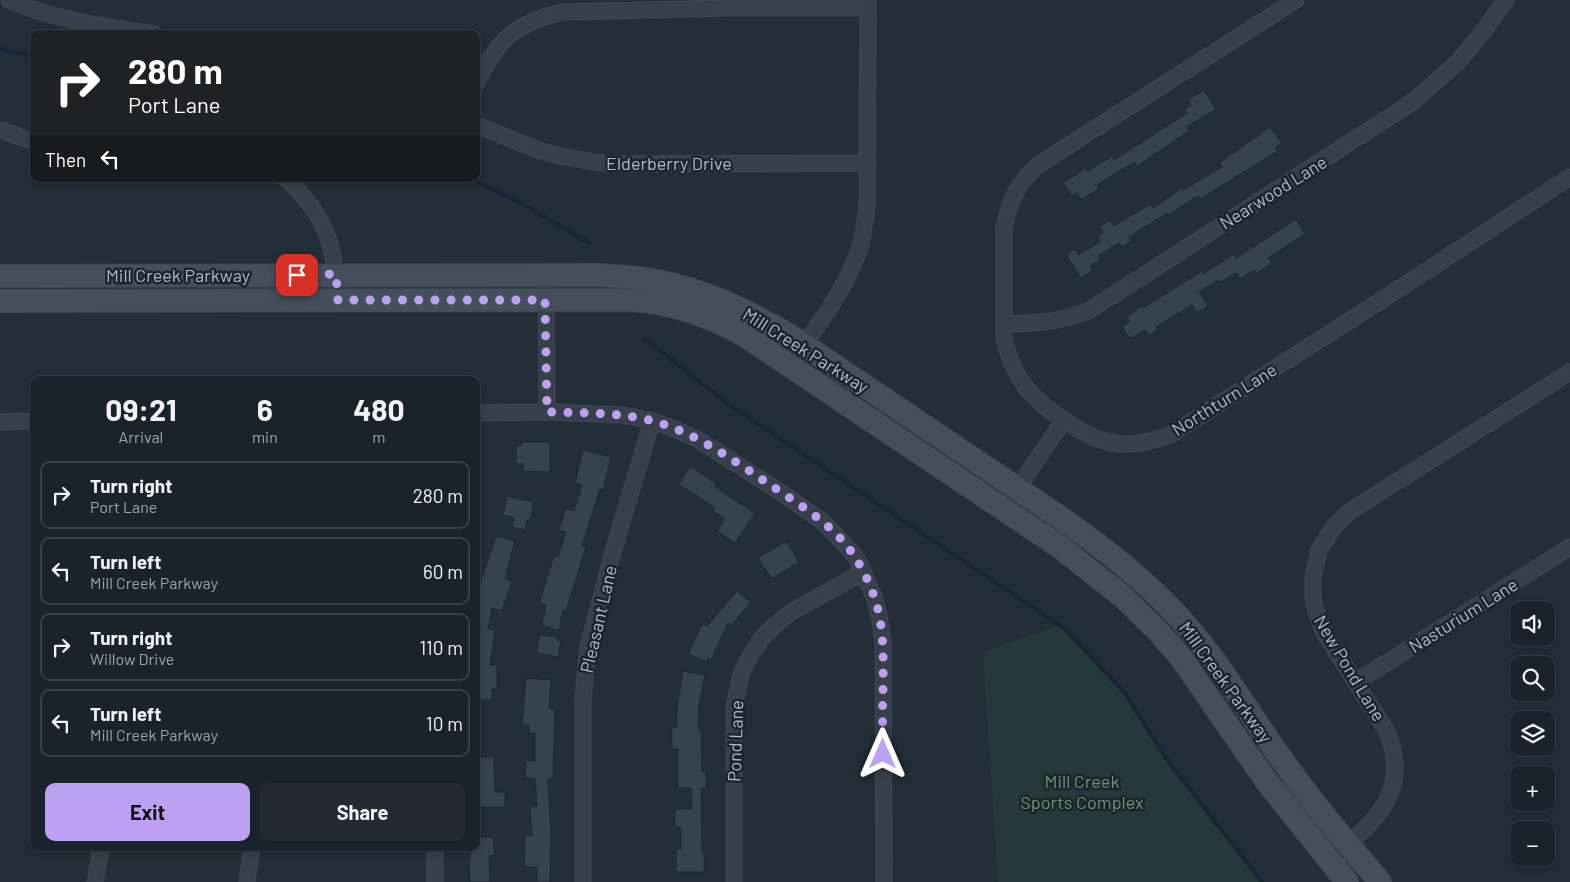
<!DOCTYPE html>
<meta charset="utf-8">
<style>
body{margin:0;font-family:Barlow,sans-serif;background:#232a33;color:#f1f3f6;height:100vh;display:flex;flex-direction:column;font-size:19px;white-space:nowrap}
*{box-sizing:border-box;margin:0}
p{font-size:16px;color:#9fa4a9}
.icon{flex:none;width:28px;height:28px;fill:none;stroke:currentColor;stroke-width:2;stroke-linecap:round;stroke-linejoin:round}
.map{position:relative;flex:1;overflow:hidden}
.side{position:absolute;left:30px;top:376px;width:450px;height:475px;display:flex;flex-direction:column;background:#1a222b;border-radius:10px;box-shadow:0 2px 8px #0003,0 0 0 1px #383f47}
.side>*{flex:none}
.banner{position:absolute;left:30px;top:30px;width:450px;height:152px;border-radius:10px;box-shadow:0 2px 8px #0003,0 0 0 1px #383f47;background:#202124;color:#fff;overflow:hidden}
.controls{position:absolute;left:1510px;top:601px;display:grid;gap:10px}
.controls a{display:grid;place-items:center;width:45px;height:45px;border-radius:10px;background:#1a222b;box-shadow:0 2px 8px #0003,0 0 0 1px #383f47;font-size:25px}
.pin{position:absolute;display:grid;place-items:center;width:42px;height:42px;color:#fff;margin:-21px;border-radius:10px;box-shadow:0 2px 8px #0006}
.me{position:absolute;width:55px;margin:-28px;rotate:0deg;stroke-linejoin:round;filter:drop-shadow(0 0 4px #0008)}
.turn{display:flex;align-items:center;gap:18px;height:105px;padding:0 15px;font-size:22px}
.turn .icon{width:65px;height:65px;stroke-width:2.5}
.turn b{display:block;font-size:35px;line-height:42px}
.then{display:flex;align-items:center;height:48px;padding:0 15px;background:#0003;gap:10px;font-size:19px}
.eta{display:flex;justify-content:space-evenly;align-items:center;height:85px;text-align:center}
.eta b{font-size:30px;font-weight:700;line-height:35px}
.cta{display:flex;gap:10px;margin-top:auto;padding:10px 15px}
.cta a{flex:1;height:58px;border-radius:10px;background:#bca0f2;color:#111;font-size:20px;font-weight:700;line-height:58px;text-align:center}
.cta a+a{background:#232a33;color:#f1f3f6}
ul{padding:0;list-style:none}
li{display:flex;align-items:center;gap:15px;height:68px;margin:0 10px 8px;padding:0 5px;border:2px solid #383f47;border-radius:10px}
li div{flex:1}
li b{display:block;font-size:19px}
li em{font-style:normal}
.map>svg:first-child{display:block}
</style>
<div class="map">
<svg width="1570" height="882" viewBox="0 0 1570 882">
<rect width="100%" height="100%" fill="#232e39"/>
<!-- green -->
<path fill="#25393a" d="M 1060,625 L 1124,692 L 1167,758 L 1262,882 L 998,882 L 983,652 Z"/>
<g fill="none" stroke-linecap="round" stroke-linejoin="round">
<!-- stream -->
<path stroke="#172636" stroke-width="4" d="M 0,49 L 34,56
M 471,179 L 519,202 L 589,243
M 644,338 L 727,403 L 1064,628 L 1124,692 L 1170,764 L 1262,882"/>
</g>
<!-- building -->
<path fill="#354250" stroke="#1e2730" d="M 1204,90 L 1216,109 L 1186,127 L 1189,131 L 1137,166 L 1134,162 L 1097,185 L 1099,189 L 1081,200 L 1077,193 L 1072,196 L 1063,183 L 1086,168 L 1088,171 L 1112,156 L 1114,160 L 1187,113 L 1185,109 L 1191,105 L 1188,100 Z
M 1270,127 L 1282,143 L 1275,148 L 1278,151 L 1200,199 L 1198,196 L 1168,215 L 1167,213 L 1129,237 L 1131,241 L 1122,247 L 1119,243 L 1098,256 L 1100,260 L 1090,266 L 1093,270 L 1081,278 L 1066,255 L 1075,249 L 1078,255 L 1101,241 L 1098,236 L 1103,233 L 1099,227 L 1110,220 L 1114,226 L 1150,204 L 1153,208 L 1182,188 L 1183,190 L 1222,167 L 1219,163 Z
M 1296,219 L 1305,234 L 1268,258 L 1272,263 L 1257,273 L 1254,270 L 1240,279 L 1236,273 L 1220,283 L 1218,280 L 1199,292 L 1208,306 L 1197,313 L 1192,305 L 1156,327 L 1158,329 L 1149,336 L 1145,330 L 1130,339 L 1122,327 L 1130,321 L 1127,317 L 1142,306 L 1143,308 L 1202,271 L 1203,274 L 1234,254 L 1236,258 Z
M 522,442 L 550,442 L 550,472 L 523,471 L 523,464 L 516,464 L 516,445 L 522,445 Z
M 583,450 L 611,457 L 603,490 L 600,489 L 582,546 L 586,547 L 566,611 L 563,610 L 559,631 L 542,625 L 546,605 L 539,603 L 554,556 L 558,557 L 566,532 L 559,530 L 566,508 L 574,511 L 582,485 L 575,483 Z
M 690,466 L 717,484 L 715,487 L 755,513 L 735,543 L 717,531 L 725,519 L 713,511 L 715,508 L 679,484 Z
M 507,496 L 534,502 L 530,520 L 527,520 L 525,530 L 512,527 L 514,518 L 503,515 Z
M 496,536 L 515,541 L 505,579 L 512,582 L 502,611 L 492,608 L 488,629 L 495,630 L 490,665 L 497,665 L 497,689 L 492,689 L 492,700 L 476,700 L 476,597 Z
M 786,541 L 799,562 L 772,579 L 758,558 Z
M 737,591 L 751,602 L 731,626 L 728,623 L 711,660 L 708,658 L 707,662 L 688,654 L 702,624 L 707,626 Z
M 540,635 L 558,637 L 557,640 L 561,641 L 558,657 L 536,653 Z
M 683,671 L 705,675 L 699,705 L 698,730 L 701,730 L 702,771 L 706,772 L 706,788 L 701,788 L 702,852 L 704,852 L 704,872 L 676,872 L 676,849 L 681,849 L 681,828 L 675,826 L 675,809 L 692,809 L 691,788 L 678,788 L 678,749 L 672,749 L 672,727 L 677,727 L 677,706 Z
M 526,678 L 551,680 L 549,709 L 555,709 L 553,779 L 548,779 L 551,834 L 550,882 L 537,882 L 537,867 L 524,867 L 525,835 L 532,836 L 530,806 L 537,806 L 535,779 L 525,778 L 526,761 L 535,761 L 535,733 L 529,733 L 529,725 L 522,725 Z
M 476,757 L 494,757 L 495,792 L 505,792 L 505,807 L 476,807 Z
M 476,837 L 493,837 L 495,856 L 489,855 L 490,882 L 470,882 L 469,861 L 470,861 L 471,848 L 476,848 Z"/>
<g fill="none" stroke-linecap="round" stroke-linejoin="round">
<defs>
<path id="minor" d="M 9,0 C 55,20 104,27 154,34
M 1296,0 L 1038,165 C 1018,182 1009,202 1004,228 L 1004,339 C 1014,382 1034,401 1070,424 C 1087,435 1103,443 1123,444 C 1140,445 1156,440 1172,434 L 1374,305 L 1570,177
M 476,84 C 496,41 516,22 563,12 L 727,8 L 868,8
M 476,125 L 538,150 L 560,156 L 606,164 L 868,163
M 0,130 L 34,142
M 286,179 C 327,216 335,246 338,300
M 546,275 L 547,412
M 1004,324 C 1037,323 1059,323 1090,310 L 1411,103 L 1456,64 L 1479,37 L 1506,0
M 789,365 C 814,331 843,294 858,253 C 863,239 865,223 867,208 L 868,0
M 476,413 L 547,412 L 623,415 L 652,421 L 675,429 L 699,440 L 785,495 L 823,522 L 841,540 L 857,559 L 875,599 L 880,620 L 883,642 L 884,882
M 0,422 L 34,421
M 1004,508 L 1064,420
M 1356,682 L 1570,547
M 435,848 L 435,882
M 1330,861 C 1372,823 1414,793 1386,730 L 1323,631 L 1316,611 L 1313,598 L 1313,577 L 1319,550 L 1334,527 L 1349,512 L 1570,372
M 95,882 L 101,848
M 247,882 L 252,848
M 583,882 L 583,699 L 588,647 L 613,552 L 652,421
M 734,882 L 734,707 L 741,674 L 750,656 L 761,639 L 775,625 L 791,612 L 864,572"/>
<path id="secondary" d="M 0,276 L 596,275 C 617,276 637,277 657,281 C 706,290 750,312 792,337 L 1058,516 C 1104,548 1148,582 1185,624 C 1221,665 1249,713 1280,757 C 1311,801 1345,841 1380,882
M 0,301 L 630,300 C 671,302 708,315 744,335 L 1060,547 L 1122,596 L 1157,630 L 1182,659 L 1267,782 L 1347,882"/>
</defs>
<!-- minor casing -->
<use href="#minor" stroke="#404952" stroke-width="17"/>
<!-- secondary casing -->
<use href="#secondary" stroke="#404952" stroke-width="24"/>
<!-- minor -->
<use href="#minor" stroke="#37404a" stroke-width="15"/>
<!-- secondary -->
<use href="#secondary" stroke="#454f5c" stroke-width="22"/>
</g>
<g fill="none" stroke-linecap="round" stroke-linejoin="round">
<!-- route -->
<path stroke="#bca0f2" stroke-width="9" stroke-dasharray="0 16.2" d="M 297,275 L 336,274 L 338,300 L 545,300 L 547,412 C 583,413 618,412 653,421 C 696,433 733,460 769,484 C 794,501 822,518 842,540 C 857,557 868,578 875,599 C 885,630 883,662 883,693 C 882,713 883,734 883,754"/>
</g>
<g text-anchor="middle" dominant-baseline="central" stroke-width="5" stroke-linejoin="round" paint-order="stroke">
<!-- street labels -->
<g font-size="18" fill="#b2bac5" stroke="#1c252e">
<text x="669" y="163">Elderberry Drive</text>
<text transform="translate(1273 192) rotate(-32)">Nearwood Lane</text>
<text x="178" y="275">Mill Creek Parkway</text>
<text transform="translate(806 350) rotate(32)">Mill Creek Parkway</text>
<text transform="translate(1224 399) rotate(-32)">Northturn Lane</text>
<text transform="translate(1463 615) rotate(-32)">Nasturium Lane</text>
<text transform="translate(598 619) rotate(-77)">Pleasant Lane</text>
<text transform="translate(1350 668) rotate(59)">New Pond Lane</text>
<text transform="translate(1226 682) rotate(54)">Mill Creek Parkway</text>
<text transform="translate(735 741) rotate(-88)">Pond Lane</text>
</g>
<!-- park labels -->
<g font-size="18" fill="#6a9571" stroke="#1c252e">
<text x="1082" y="781">Mill Creek<tspan x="1082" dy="21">Sports Complex</tspan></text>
</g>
</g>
</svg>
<div class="controls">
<a><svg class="icon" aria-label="sound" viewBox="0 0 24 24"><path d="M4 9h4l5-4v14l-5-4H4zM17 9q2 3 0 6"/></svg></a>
<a><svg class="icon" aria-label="search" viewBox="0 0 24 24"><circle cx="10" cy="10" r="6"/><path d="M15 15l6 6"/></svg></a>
<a><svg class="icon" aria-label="layers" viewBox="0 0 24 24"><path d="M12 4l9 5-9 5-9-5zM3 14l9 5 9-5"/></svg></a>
<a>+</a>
<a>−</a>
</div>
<div class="pin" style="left:297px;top:275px;background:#d93025"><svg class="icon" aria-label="arrive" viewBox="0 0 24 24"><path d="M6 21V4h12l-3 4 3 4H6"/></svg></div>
<svg class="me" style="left:883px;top:754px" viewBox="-20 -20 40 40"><path d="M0-17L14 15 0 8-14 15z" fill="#bca0f2" stroke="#fff" stroke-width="4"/></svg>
<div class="banner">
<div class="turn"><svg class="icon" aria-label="right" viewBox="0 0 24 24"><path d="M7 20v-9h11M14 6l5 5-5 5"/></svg><div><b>280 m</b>Port Lane</div></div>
<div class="then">Then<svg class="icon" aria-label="left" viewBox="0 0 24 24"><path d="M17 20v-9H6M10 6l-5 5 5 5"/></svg></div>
</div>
<section class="side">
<div class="eta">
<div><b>09:21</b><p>Arrival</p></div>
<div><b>6</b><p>min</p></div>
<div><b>480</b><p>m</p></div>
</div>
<ul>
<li><svg class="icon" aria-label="right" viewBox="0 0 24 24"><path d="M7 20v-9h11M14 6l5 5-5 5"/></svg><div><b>Turn right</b><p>Port Lane</p></div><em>280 m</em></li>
<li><svg class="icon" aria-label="left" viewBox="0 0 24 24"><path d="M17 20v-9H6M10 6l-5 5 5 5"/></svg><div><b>Turn left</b><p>Mill Creek Parkway</p></div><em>60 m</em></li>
<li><svg class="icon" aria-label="right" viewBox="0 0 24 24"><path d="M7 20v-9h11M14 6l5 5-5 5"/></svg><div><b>Turn right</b><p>Willow Drive</p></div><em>110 m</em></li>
<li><svg class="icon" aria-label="left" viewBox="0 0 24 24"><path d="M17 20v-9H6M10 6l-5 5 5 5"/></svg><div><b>Turn left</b><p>Mill Creek Parkway</p></div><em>10 m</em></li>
</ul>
<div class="cta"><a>Exit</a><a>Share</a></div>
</section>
</div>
